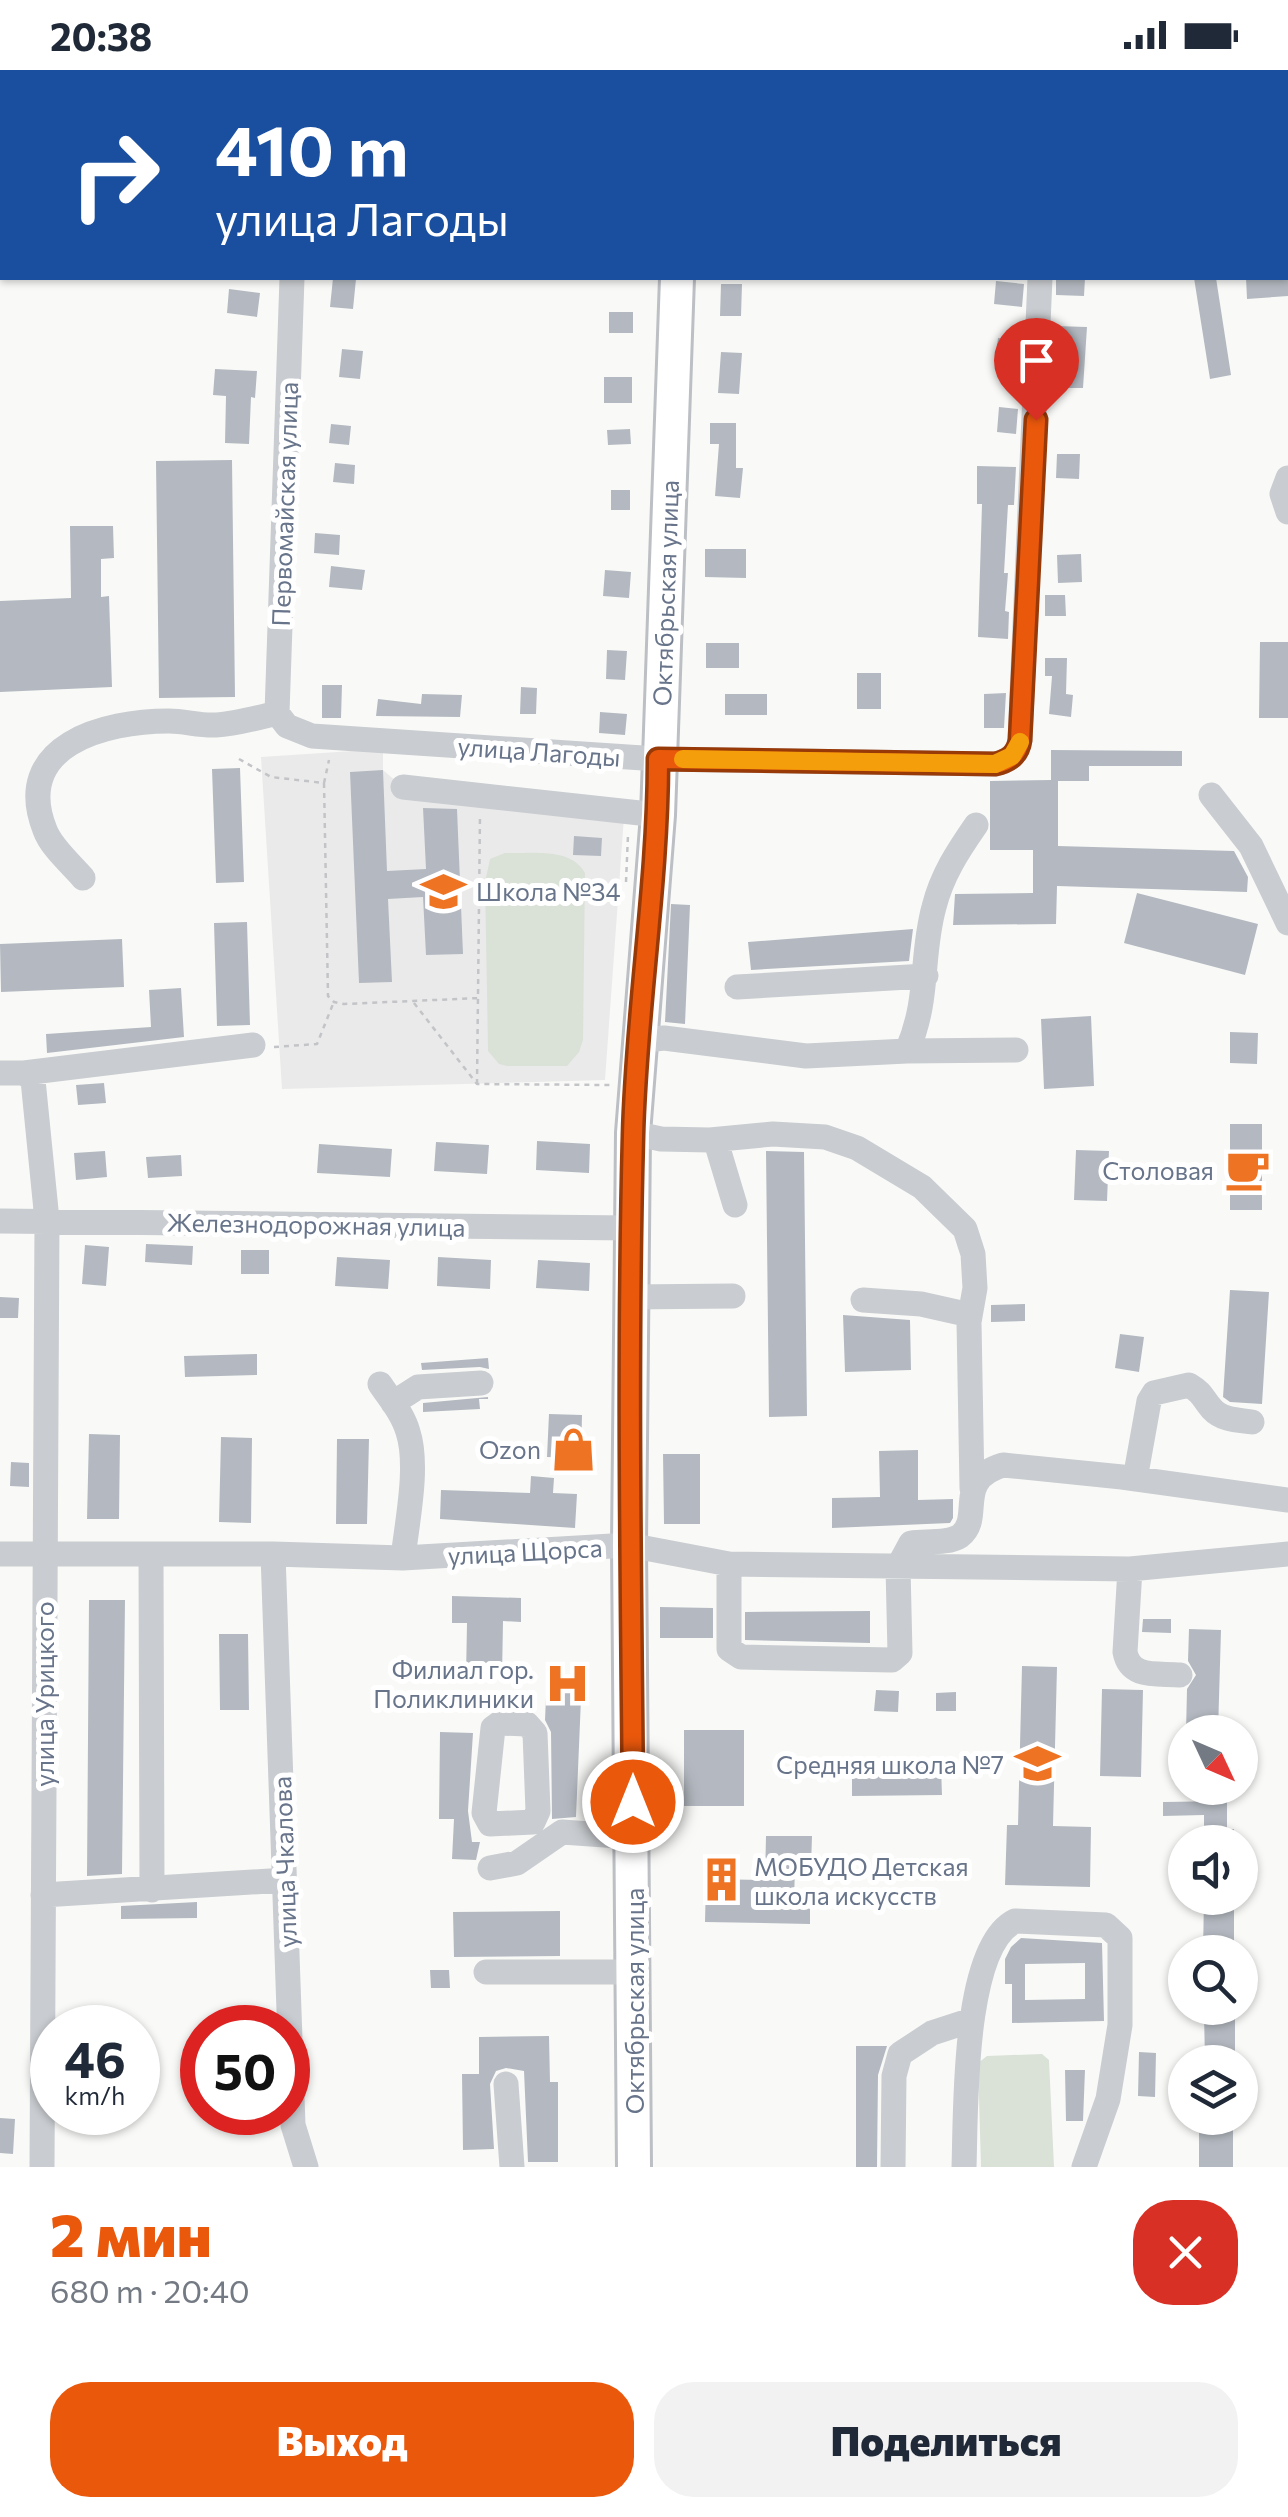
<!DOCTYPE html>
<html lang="ru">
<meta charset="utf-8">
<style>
body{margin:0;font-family:Commissioner,sans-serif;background:#f2f2f3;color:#1f2937;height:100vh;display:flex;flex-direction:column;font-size:38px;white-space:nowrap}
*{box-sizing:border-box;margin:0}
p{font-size:32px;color:#747a83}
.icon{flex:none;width:55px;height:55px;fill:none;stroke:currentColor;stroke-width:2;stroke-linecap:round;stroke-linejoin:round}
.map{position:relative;height:2097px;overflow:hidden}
.side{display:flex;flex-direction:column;background:#fff;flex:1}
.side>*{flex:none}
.banner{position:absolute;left:0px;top:0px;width:1290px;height:210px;box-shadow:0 2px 8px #0004;background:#1a4fa0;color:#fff;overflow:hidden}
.needle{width:65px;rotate:134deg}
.fabs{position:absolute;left:1168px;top:1645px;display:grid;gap:20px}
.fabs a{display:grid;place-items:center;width:90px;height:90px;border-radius:50%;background:#fff;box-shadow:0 2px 8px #0004;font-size:50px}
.speed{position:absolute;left:30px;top:1935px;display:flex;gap:20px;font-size:50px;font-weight:700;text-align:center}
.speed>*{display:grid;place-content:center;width:130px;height:130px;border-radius:50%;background:#fff;box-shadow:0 2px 8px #0004;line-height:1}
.speed small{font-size:25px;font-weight:400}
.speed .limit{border:15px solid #d22;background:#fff;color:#111}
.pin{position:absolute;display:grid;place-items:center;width:85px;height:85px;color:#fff;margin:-102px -42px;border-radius:50% 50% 50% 0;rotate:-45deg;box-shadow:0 0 10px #0007}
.pin .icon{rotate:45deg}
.me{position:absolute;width:110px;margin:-55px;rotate:0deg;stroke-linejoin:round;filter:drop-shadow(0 0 8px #0008)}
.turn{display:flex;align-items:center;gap:35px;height:210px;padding:0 50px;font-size:45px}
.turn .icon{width:130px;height:130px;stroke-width:2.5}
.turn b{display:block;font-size:70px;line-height:85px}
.round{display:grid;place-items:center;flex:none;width:105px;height:105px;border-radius:40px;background:#f2f2f3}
.overview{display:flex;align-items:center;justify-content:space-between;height:170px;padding:0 50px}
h1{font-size:60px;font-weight:800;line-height:75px;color:#ea580c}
.cta{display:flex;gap:20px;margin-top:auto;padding:20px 50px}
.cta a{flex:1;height:115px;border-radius:40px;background:#ea580c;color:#fff;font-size:40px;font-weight:800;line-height:115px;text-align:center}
.cta a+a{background:#f2f2f3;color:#1f2937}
.status{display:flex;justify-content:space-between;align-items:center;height:70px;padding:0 50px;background:#fff;direction:ltr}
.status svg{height:28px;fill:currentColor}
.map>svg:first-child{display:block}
</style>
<div class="status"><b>20:38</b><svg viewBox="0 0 49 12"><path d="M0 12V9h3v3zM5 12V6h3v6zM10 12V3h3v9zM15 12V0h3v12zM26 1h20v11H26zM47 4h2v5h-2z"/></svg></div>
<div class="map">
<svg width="1288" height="2097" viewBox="0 0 1288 2097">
<rect width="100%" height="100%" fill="#f9faf7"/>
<!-- built -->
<path fill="#eaeaea" d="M 383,679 L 383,700 L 403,717 L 624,747 L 605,1010 L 282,1019 L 261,687 Z"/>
<!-- green -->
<path fill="#dae2d8" d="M 505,783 C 531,784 571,777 585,803 L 583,970 L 579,982 L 567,996 L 507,996 L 499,994 L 488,981 L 485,812 L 490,789 Z
M 1042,1984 L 1049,1990 L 1054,2097 L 981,2097 L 978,1993 L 987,1986 Z"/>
<!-- building -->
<path fill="#b4b9c1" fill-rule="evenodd" d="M 333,208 L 356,209 L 353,239 L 330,237 Z
M 1056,208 L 1085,208 L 1084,226 L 1056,225 Z
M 1194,208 L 1216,208 L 1231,305 L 1210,309 Z
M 1246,208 L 1288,208 L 1288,226 L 1247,229 Z
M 996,211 L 1024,214 L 1022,237 L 994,234 Z
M 721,214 L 742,214 L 741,246 L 720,246 Z
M 229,219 L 260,223 L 257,247 L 227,243 Z
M 609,242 L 633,242 L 633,263 L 609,263 Z
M 1056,256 L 1087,257 L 1083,318 L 1054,318 Z
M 998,268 L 1017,270 L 1015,295 L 995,293 Z
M 342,279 L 363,281 L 360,309 L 339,307 Z
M 721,282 L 742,283 L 739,324 L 718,323 Z
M 215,299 L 257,301 L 255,328 L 251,327 L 249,374 L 225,373 L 226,326 L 213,325 Z
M 604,307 L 632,307 L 632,333 L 604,333 Z
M 999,337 L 1018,339 L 1016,364 L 997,362 Z
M 710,353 L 736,353 L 736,398 L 743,398 L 740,428 L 715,426 L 719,374 L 710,374 Z
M 331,354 L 351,356 L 349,375 L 329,373 Z
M 630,359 L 631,374 L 608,375 L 607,360 Z
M 1057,384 L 1080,384 L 1079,409 L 1056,408 Z
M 232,390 L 235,627 L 159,628 L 156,391 Z
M 335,393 L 355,395 L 354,414 L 333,412 Z
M 977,396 L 1016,397 L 1014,435 L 1008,435 L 1004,503 L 1008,503 L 1005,541 L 1009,542 L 1008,569 L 978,567 L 982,434 L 977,434 Z
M 611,420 L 630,420 L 630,440 L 611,440 Z
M 70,456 L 113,456 L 114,488 L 101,489 L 101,527 L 109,526 L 112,617 L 0,622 L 0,531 L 71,528 Z
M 315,463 L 340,465 L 339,485 L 314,483 Z
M 705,479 L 746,479 L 746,508 L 705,507 Z
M 1081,484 L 1082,512 L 1058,513 L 1057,485 Z
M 331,496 L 365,500 L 362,520 L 329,517 Z
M 605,500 L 631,502 L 629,528 L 603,526 Z
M 1045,525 L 1065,525 L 1066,546 L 1045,546 Z
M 1260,572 L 1288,572 L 1288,648 L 1259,648 Z
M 706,573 L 739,573 L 739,598 L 706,598 Z
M 607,580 L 627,581 L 625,610 L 606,609 Z
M 1045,588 L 1067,588 L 1066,624 L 1073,625 L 1071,647 L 1049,644 L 1052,606 L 1045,606 Z
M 857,603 L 881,603 L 881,639 L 857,639 Z
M 322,615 L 342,615 L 341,648 L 322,648 Z
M 521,617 L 537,618 L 536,644 L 520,644 Z
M 1006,623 L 1004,658 L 984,658 L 984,624 Z
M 422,624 L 462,625 L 460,647 L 376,646 L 378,629 L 421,634 Z
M 725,624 L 767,624 L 767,645 L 725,645 Z
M 600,642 L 627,644 L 625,665 L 599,663 Z
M 1051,680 L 1182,681 L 1182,696 L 1089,696 L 1089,711 L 1058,711 L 1058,776 L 1234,781 L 1248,807 L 1247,822 L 1057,816 L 1056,854 L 953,855 L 955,824 L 1033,823 L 1033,780 L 990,780 L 990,711 L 1051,710 Z
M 240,698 L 244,812 L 216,813 L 212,699 Z
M 383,700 L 387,801 L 426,799 L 423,738 L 457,739 L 463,884 L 426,885 L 423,827 L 388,829 L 392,912 L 359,913 L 350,702 Z
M 574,766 L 602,768 L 601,786 L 573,785 Z
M 1137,823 L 1258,854 L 1245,905 L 1124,873 Z
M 671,834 L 690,835 L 685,954 L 665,952 Z
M 247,852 L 250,955 L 217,956 L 214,853 Z
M 913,859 L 909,891 L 751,900 L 748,872 Z
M 122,869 L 124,917 L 1,922 L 0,874 Z
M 181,918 L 184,967 L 47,983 L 46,964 L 151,957 L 149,920 Z
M 1091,946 L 1094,1016 L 1044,1019 L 1041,949 Z
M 1230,962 L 1258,963 L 1257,994 L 1230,993 Z
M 104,1013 L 106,1033 L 78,1035 L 76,1015 Z
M 1230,1054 L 1262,1054 L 1262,1140 L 1230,1140 Z
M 537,1071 L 590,1074 L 589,1103 L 536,1100 Z
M 436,1072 L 489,1075 L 487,1104 L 434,1101 Z
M 319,1074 L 392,1079 L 390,1107 L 317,1103 Z
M 1076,1080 L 1109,1081 L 1107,1131 L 1074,1130 Z
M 105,1081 L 107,1107 L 76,1110 L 74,1083 Z
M 766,1081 L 804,1082 L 807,1346 L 769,1347 Z
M 181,1085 L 182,1106 L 148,1108 L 146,1087 Z
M 146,1174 L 193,1176 L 192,1195 L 145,1192 Z
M 85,1175 L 109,1177 L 106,1216 L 82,1214 Z
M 241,1180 L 269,1180 L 269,1204 L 241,1204 Z
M 337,1187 L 390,1190 L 388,1219 L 335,1216 Z
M 438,1187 L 491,1190 L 490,1219 L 437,1216 Z
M 538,1190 L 590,1193 L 589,1221 L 536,1218 Z
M 1230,1220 L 1269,1222 L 1262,1334 L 1230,1332 L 1223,1327 Z
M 0,1227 L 19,1228 L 18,1248 L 0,1248 Z
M 1025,1234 L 1025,1251 L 991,1252 L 991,1235 Z
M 843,1245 L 910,1250 L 911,1300 L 845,1302 Z
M 1120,1264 L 1144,1267 L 1139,1302 L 1115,1298 Z
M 257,1284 L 257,1305 L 185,1307 L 184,1286 Z
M 488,1288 L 489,1299 L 480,1297 L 422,1300 L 421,1293 Z
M 488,1327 L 488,1329 L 479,1329 L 480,1339 L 423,1342 L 423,1333 Z
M 549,1344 L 582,1345 L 581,1388 L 547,1387 Z
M 89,1364 L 120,1365 L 119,1449 L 87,1449 Z
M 221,1367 L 252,1368 L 251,1453 L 219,1452 Z
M 337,1369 L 369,1369 L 367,1454 L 336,1454 Z
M 918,1380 L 918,1430 L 953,1429 L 953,1448 L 950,1453 L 832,1458 L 832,1428 L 880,1427 L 879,1381 Z
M 663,1384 L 700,1384 L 700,1454 L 664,1454 Z
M 11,1392 L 29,1393 L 29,1417 L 10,1416 Z
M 531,1406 L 554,1408 L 553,1423 L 577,1424 L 575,1458 L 440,1449 L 441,1420 L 530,1423 Z
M 452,1526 L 521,1528 L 521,1552 L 503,1551 L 502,1607 L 466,1606 L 467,1553 L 452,1553 Z
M 89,1530 L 125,1530 L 122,1804 L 87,1806 Z
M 660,1537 L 713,1538 L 713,1568 L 660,1568 Z
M 870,1541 L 870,1573 L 745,1570 L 745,1542 Z
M 1143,1549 L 1171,1549 L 1171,1563 L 1142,1562 Z
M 1189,1559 L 1221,1560 L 1218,1662 L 1186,1662 L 1187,1619 L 1196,1605 L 1188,1591 Z
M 219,1564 L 248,1564 L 249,1640 L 220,1640 Z
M 1022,1596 L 1057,1597 L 1053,1756 L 1091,1757 L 1090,1817 L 1005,1815 L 1007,1755 L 1018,1755 Z
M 547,1604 L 582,1605 L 576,1747 L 552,1749 L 551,1662 L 545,1650 Z
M 1102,1619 L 1143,1620 L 1141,1707 L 1100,1706 Z
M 876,1620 L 899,1621 L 898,1642 L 874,1641 Z
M 956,1622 L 956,1641 L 936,1641 L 936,1623 Z
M 684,1660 L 744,1660 L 744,1736 L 684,1736 Z
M 440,1662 L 473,1663 L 468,1741 L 472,1772 L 480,1772 L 476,1790 L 452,1789 L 454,1749 L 439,1749 Z
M 941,1696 L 942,1725 L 852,1726 L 852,1697 Z
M 1227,1731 L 1227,1759 L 1234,1759 L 1234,1772 L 1204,1772 L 1204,1745 L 1163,1746 L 1163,1732 Z
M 766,1766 L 812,1766 L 811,1797 L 795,1797 L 794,1831 L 810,1831 L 810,1854 L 705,1852 L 706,1809 L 765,1810 Z
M 1204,1828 L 1234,1828 L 1234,1882 L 1203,1882 Z
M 197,1832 L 197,1848 L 121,1849 L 121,1836 Z
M 560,1841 L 560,1886 L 454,1887 L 453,1842 Z
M 1021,1868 L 1102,1873 L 1104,1951 L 1012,1953 L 1012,1914 L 1005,1914 L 1005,1889 L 1011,1877 ZM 1085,1893 L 1085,1929 L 1025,1930 L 1025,1894 Z
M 430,1900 L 449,1900 L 450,1918 L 431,1918 Z
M 1204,1943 L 1235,1943 L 1235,1992 L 1205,1992 Z
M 549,1966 L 550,2012 L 558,2012 L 558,2092 L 528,2092 L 524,2001 L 506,1998 L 496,2001 L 490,2014 L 494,2079 L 463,2080 L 462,2004 L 479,2004 L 479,1967 Z
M 856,1976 L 887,1976 L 878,2005 L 877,2097 L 856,2097 Z
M 1139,1982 L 1156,1983 L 1155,2027 L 1138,2026 Z
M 1065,2000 L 1085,2000 L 1083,2051 L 1066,2051 Z
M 0,2048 L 15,2049 L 13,2084 L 0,2083 Z
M 1199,2052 L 1233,2052 L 1233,2097 L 1199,2097 Z"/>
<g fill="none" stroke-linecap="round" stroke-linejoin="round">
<defs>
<path id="major" d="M 683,2 L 683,0
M 634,2097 L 629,1475 L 633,1063 L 658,745 L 677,208"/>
</defs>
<!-- major casing -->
<use href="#major" stroke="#bcbfc4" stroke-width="38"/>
<!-- path -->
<path stroke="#c3c4c7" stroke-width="2.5" stroke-dasharray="5 5" stroke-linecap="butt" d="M 239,689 L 271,707 L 324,713 L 329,690
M 324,713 L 328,926 L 334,932 L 344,934 L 480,928
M 626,812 L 628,765
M 414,933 L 477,1014 L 611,1015
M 274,977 L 317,974 L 333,934
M 477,1014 L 480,745"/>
<!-- minor -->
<path stroke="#c9ccd0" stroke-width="25" d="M 1226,0 L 1227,2
M 299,2 L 299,0
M 1047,2 L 1047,0
M 292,208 L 277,643 L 287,656 L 312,666 L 658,689 L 995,694 C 1009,691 1018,684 1020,670 L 1040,208
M 1288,408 L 1282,424 L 1288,442
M 403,717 L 658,745
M 1211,725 L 1251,776 L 1288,853
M 83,808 C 71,794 51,777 45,760 C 11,675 105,651 169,651 C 185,651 200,656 216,655 C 236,654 257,648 277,643
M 737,917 L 926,906
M 638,971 L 664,968 L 806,986 L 907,981 L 1016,980
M 907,981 C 930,928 920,888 934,837 C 942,805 958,781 976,755
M 0,1003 L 24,1003 L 33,1010 L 47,1150 L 42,2097
M 24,1003 L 253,975
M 633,1063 L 661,1069 L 710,1070 L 717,1075 L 735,1135
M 710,1070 L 773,1064 L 825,1067 L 857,1078 L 922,1117 L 965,1159 L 973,1184 L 975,1218 L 969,1252 L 972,1418
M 0,1151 L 631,1158
M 630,1227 L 733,1226
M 863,1230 L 921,1234 L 970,1245
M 380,1314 C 390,1329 403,1344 408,1362 C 419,1396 407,1452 403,1488
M 393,1333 L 418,1317 L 481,1313
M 1135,1409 L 1149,1331 L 1154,1323 L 1189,1315 C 1204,1324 1202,1328 1212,1339 C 1222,1350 1238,1350 1252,1352
M 0,1484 L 273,1484 L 403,1488 L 629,1475 L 729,1494 L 1130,1499 L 1288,1484
M 273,1484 L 293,2055 L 306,2097
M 151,1485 L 152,1820
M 729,1494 L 729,1579 L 741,1587 L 892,1590 L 900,1583 L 898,1497 L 911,1473 C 925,1471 948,1474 960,1466 C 984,1448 953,1410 1003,1395 L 1122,1407 L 1288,1430
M 1130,1499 L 1125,1582 C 1130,1609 1157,1603 1180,1605
M 500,1653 L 527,1654 L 535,1663 L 538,1741 L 533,1752 L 490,1754 L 484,1743 L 493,1658 Z
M 490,1798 L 517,1793 L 562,1762 L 633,1767
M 43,1825 L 285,1810
M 486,1902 L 633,1902
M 506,2014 L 512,2097
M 893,2097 L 894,2006 L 900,1984 L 932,1963 L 972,1950
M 964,2097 C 966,2043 962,1877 1015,1851 L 1106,1855 L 1120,1868 L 1120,1955 L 1108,2029 L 1084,2097"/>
<!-- major -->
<use href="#major" stroke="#fff" stroke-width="32"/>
</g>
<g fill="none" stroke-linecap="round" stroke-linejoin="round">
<defs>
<path id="route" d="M 633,1732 C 631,1510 627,1288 633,1066 C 636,940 658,815 658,689 L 995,694 C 1009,691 1018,684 1020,670 L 1036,350"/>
</defs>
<!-- route casing -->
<use href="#route" stroke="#983908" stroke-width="25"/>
<!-- route -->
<use href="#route" stroke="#ea580c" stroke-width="18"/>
<!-- slow -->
<path stroke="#f59e0b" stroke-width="18" d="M 683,689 L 995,694 L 1012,686 L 1020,672"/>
</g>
<!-- icons -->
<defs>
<symbol id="school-bare" viewBox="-9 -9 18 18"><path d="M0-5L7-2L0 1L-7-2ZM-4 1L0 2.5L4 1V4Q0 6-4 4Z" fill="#ee7423" stroke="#fff" stroke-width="2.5" paint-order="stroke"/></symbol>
<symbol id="cafe-bare" viewBox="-9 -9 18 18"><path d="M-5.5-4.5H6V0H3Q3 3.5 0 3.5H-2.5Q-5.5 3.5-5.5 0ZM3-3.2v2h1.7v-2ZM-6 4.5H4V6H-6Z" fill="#ee7423" stroke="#fff" stroke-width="2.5" paint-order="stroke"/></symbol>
<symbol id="shop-bare" viewBox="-9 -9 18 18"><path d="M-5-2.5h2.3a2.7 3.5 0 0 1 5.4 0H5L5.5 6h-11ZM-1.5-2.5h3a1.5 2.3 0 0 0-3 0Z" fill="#ee7423" stroke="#fff" stroke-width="2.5" paint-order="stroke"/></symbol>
<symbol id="hospital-bare" viewBox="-9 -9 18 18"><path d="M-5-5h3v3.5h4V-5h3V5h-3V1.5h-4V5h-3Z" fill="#ee7423" stroke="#fff" stroke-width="2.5" paint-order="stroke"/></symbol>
<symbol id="building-bare" viewBox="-9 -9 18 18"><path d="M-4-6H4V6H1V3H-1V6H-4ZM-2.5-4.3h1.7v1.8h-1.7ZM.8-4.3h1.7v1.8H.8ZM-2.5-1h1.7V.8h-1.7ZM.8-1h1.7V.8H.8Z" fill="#ee7423" stroke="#fff" stroke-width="2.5" paint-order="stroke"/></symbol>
</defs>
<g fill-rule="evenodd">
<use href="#school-bare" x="412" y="790" width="63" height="63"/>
<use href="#cafe-bare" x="1216" y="1068" width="63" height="63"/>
<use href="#shop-bare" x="542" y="1348" width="63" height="63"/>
<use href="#hospital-bare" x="536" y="1582" width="63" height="63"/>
<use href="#school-bare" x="1006" y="1662" width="63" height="63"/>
<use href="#building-bare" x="690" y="1778" width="63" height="63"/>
</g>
<g text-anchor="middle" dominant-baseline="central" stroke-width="10" stroke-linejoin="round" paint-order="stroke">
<!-- street labels -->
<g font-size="25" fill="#67748a" stroke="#fff">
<text transform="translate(284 434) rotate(-88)">Первомайская улица</text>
<text transform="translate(665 523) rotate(-88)">Октябрьская улица</text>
<text transform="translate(539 681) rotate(4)">улица Лагоды</text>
<text transform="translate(316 1154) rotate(1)">Железнодорожная улица</text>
<text transform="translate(525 1481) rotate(-3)">улица Щорса</text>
<text transform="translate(44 1624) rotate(-90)">улица Урицкого</text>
<text transform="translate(284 1792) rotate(-92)">улица Чкалова</text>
<text transform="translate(634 1931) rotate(-90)">Октябрьская улица</text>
</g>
<!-- poi labels -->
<g font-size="25" fill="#67748a" stroke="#fff" text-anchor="end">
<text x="476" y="821" text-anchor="start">Школа №34</text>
<text x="1214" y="1100">Столовая</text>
<text x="541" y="1379">Ozon</text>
<text x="534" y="1599">Филиал гор.<tspan x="534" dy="29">Поликлиники</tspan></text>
<text x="1004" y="1694">Средняя школа №7</text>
<text x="754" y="1796" text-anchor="start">МОБУДО Детская<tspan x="754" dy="29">школа искусcтв</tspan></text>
</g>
</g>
</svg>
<div class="fabs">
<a><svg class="needle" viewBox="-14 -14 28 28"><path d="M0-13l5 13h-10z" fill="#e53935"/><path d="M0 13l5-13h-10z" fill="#747a83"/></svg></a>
<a><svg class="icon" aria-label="sound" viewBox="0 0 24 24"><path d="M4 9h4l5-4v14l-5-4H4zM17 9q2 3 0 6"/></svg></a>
<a><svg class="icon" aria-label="search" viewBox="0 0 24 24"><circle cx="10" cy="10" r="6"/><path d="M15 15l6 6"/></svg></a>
<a><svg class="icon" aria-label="layers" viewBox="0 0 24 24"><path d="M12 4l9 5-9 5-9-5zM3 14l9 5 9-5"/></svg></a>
</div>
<div class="speed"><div>46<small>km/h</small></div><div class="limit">50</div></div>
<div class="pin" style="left:1036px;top:350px;background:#d93025"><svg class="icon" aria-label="arrive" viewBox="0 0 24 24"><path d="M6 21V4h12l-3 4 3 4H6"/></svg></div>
<svg class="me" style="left:633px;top:1732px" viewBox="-20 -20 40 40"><circle r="17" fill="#ea580c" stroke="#fff" stroke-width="3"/><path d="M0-11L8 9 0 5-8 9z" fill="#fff"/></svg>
<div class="banner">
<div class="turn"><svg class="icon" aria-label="right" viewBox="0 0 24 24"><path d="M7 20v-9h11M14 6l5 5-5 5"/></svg><div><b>410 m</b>улица Лагоды</div></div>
</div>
</div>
<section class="side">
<div class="overview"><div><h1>2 мин</h1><p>680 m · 20:40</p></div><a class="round" style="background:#d93025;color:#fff"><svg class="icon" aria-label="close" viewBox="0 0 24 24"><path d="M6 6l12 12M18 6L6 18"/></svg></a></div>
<div class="cta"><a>Выход</a><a>Поделиться</a></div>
</section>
